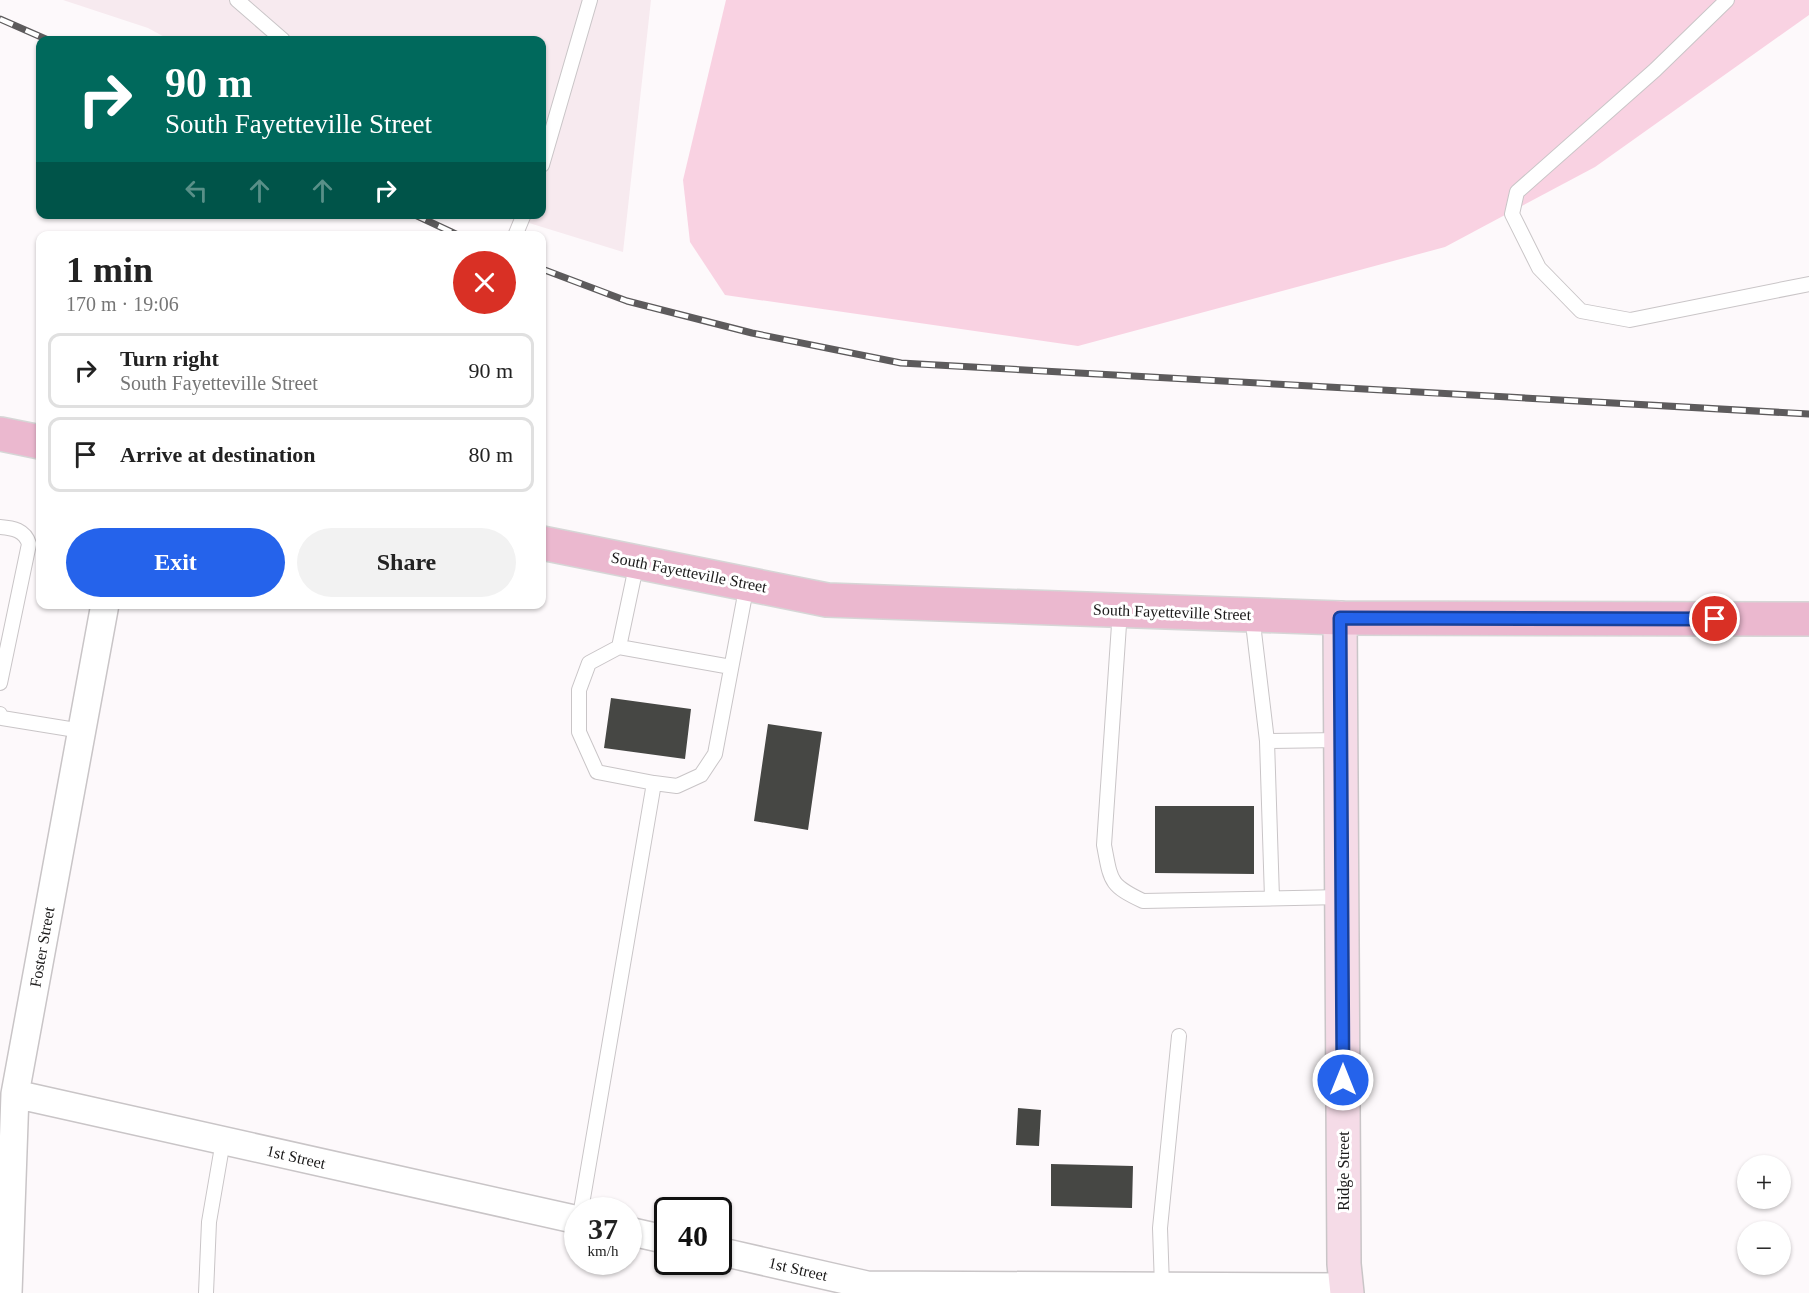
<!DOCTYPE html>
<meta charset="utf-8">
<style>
body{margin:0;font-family:"Times New Roman",serif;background:#f2f2f2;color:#222;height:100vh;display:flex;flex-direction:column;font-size:22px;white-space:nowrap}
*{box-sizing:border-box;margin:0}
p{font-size:20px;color:#767676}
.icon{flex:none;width:33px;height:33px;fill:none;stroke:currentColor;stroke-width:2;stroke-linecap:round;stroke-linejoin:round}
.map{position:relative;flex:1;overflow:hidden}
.panel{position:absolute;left:36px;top:231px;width:510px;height:378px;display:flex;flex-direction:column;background:#fff;border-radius:12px;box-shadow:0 2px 4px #0004}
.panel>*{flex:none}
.banner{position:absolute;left:36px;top:36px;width:510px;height:183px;border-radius:12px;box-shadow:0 2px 4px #0004;background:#00695c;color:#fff;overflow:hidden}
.controls{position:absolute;left:1737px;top:1155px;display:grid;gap:12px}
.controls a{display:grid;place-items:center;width:54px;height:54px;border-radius:50%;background:#fff;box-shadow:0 2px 4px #0004;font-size:30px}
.speed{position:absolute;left:564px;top:1197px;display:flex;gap:12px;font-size:30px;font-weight:700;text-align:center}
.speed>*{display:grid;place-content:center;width:78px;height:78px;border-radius:50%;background:#fff;box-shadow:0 2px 4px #0004;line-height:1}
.speed small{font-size:15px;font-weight:400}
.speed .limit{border:3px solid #111;border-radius:9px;background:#fff;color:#111}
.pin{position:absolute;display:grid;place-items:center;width:51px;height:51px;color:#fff;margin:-26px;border:3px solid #fff;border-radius:50%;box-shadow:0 2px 6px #0007}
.me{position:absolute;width:66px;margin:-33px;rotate:0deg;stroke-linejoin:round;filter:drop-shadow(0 0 4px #0008)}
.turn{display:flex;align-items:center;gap:21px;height:126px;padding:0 30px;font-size:27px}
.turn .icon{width:78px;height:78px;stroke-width:2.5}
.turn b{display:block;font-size:42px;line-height:51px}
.lanes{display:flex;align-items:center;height:57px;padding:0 30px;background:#0003;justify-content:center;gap:30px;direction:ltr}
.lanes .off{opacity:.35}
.round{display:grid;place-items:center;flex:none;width:63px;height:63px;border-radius:32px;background:#f2f2f2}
.head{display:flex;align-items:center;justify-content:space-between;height:102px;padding:0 30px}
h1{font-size:36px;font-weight:600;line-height:45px}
.primary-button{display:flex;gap:12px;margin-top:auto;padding:12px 30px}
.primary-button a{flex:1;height:69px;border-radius:36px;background:#2563eb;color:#fff;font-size:24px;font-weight:600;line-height:69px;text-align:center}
.primary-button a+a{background:#f2f2f2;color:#222}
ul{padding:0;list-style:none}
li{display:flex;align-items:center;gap:18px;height:75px;margin:0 12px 9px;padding:0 18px;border:3px solid #e0e0e0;border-radius:12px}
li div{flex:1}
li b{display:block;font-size:22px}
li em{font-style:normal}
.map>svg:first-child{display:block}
</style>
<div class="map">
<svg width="1809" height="1293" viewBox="0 0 1809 1293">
<rect width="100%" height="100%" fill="#fdf9fb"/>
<!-- built -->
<path fill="#f7eaef" d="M 63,0 L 651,0 L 623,252 L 503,215 L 542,214 L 542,40 L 170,40 L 148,28 Z"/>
<!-- green -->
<path fill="#f9d2e2" d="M 726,0 L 1809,0 L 1809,15 L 1595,167 L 1445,247 L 1078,346 L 725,295 L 690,242 L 683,180 Z"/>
<!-- building -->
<path fill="#464744" d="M 611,698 L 691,709 L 685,759 L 604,748 Z
M 768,724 L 822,732 L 808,830 L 754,821 Z
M 1155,806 L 1254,806 L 1254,874 L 1155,873 Z
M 1018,1108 L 1041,1110 L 1039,1146 L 1016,1145 Z
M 1051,1164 L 1133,1166 L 1132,1208 L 1051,1206 Z"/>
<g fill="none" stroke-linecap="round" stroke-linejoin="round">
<defs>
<path id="lane" d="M 237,0 L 283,40
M 1727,0 L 1655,70 L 1517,192 L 1512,214 L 1539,268 L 1581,311 L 1630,320 L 1809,284
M 542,165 L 590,0
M 515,236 L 524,214
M 0,527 C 13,528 25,530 29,544 L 0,683
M 637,562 L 619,647 L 731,667
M 1120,610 L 1104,845 C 1111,881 1109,885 1143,901 L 1342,897
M 1252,615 L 1267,741 L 1272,898
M 619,647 L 589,663 L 579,690 L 579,732 L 597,772 L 654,783
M 0,714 L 2,718 L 82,731
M 1267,741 L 1340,740
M 581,1210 L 654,783 L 677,786 L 701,775 L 715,754 L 747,584
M 1162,1286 L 1160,1228 L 1179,1036
M 206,1293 L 209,1222 L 223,1141"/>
<path id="street" d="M 15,1094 L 578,1220
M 628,1231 L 668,1240
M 718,1251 L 867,1285 L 1346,1287
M 8,1293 L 15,1094 L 105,604"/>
<path id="secondary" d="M 1340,618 L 1344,1264 L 1347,1293"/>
<path id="primary" d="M 0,434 L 40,442
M 542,543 L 827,600 L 1340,618 L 1809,619"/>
</defs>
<!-- lane casing -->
<use href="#lane" stroke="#c9c5c7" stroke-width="16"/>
<!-- street casing -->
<use href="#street" stroke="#c9c5c7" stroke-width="30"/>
<!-- secondary casing -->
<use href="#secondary" stroke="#c9c5c7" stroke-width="36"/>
<!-- primary casing -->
<use href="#primary" stroke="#d6d6d6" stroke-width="36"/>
<!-- lane -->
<use href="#lane" stroke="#fff" stroke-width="14"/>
<!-- street -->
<use href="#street" stroke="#fff" stroke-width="27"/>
<!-- secondary -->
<use href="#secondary" stroke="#f5dbe7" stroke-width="33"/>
<!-- primary -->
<use href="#primary" stroke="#ebb8cf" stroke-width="33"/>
<defs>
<path id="rail" d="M 0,19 L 48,40
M 413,214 L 460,236
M 542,269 L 627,301 L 752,333 L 901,363 L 1809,414"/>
</defs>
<!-- rail casing -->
<use href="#rail" stroke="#5d5b5c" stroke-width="7"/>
<!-- rail -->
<use href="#rail" stroke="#fff" stroke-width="4.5" stroke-dasharray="14" stroke-linecap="butt"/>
</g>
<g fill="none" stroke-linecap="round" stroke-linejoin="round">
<defs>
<path id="route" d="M 1343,1080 L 1340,618 L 1715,619"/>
</defs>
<!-- route casing -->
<use href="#route" stroke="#184099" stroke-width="15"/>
<!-- route -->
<use href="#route" stroke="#2563eb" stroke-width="10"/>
</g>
<g text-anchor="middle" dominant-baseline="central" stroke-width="6" stroke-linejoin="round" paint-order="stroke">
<!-- street labels -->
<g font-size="16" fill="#1b1a1a" stroke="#fff">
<text transform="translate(689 572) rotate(11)">South Fayetteville Street</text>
<text transform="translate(1172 612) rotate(2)">South Fayetteville Street</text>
<text transform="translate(42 947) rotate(-80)">Foster Street</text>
<text transform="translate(296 1157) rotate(13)">1st Street</text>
<text transform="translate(1343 1171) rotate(-90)">Ridge Street</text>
<text transform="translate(798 1269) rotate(13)">1st Street</text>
</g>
</g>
</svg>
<div class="controls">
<a>+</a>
<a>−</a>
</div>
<div class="speed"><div>37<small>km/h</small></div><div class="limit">40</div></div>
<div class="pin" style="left:1715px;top:619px;background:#d93025"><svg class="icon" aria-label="arrive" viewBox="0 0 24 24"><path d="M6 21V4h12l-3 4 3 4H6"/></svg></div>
<svg class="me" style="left:1343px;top:1080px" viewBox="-20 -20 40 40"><circle r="17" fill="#2563eb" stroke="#fff" stroke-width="3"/><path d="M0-11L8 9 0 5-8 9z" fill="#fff"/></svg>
<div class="banner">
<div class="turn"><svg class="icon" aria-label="right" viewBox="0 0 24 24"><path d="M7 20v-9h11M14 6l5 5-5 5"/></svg><div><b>90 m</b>South Fayetteville Street</div></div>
<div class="lanes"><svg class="icon off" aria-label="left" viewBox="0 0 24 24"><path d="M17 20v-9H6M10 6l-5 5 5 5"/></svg><svg class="icon off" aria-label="ahead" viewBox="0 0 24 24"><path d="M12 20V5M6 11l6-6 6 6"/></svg><svg class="icon off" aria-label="ahead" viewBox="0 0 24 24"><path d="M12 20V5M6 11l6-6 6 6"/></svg><svg class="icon" aria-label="right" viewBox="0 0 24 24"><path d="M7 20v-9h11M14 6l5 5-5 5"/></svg></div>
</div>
<section class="panel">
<div class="head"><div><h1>1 min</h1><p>170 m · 19:06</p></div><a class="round" style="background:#d93025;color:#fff"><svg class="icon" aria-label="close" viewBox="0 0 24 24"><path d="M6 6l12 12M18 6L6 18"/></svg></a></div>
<ul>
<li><svg class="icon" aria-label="right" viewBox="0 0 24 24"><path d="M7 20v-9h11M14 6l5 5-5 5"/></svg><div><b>Turn right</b><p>South Fayetteville Street</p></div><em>90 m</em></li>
<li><svg class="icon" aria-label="arrive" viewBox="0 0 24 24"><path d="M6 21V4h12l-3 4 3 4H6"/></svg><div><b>Arrive at destination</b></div><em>80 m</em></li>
</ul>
<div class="primary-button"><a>Exit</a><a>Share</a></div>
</section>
</div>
